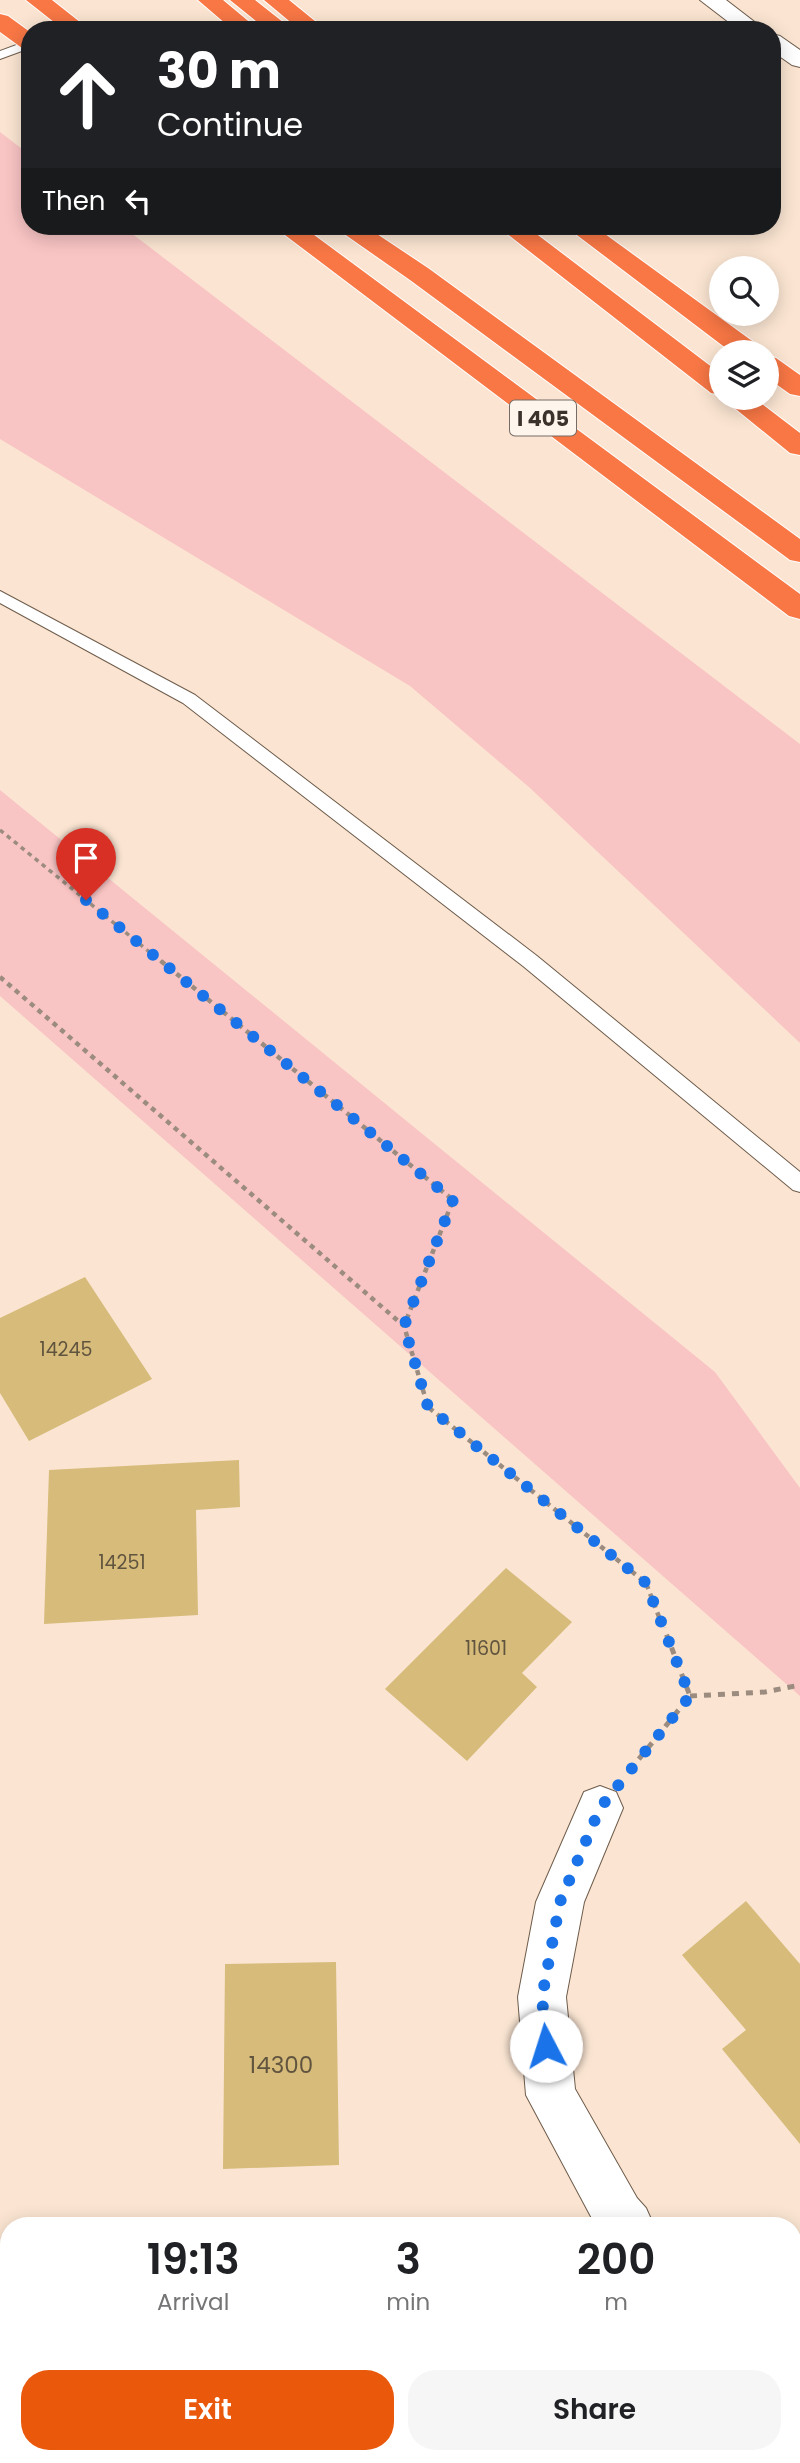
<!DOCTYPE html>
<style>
body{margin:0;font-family:Poppins,sans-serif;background:#f6f6f6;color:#202124;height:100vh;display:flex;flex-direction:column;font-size:26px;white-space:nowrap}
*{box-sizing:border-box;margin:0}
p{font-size:23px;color:#757577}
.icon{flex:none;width:38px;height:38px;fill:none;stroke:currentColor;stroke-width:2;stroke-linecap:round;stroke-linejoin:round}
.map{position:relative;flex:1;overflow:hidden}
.drawer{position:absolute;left:0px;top:2217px;width:802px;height:247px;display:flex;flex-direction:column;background:#fff;border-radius:28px 28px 0 0;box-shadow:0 4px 18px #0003}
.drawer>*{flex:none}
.hud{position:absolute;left:21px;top:21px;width:760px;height:214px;border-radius:28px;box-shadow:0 4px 18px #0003;background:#202124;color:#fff;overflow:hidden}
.fabs{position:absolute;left:709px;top:256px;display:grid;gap:14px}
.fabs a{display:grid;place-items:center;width:70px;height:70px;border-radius:50%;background:#fff;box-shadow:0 4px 18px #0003;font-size:35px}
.pin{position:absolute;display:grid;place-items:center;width:60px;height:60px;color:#fff;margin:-72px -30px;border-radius:50% 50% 50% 0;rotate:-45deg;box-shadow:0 0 7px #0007}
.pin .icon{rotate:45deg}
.me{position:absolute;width:77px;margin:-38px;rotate:355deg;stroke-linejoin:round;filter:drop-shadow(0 0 5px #0008)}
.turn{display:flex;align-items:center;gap:24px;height:147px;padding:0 21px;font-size:32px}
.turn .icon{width:91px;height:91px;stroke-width:2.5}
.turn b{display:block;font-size:49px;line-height:60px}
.then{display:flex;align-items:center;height:66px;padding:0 21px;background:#0003;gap:14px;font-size:26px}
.eta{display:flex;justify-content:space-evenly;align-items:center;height:119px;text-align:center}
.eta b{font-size:42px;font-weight:600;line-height:49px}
.primary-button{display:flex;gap:14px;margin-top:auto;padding:14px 21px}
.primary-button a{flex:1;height:80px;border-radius:28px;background:#ea580c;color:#fff;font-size:28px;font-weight:600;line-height:80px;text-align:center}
.primary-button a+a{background:#f6f6f6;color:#202124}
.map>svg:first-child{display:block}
</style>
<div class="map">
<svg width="800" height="2463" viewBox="0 0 800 2463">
<rect width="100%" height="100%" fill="#fbe5d2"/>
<!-- green -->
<path fill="#f9c4c4" d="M 0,132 L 30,155 L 30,226 L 122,226 L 800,744 L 800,1043 L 530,788 L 410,686 L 0,439 Z
M 0,790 L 715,1372 L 800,1488 L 800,1696 L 0,996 Z"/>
<!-- building -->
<path fill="#d6bb7a" d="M 85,1277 L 152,1379 L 29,1441 L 0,1393 L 0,1318 Z
M 239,1460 L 240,1507 L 196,1510 L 198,1615 L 44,1624 L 49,1470 Z
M 506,1568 L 572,1622 L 522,1673 L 537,1687 L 467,1761 L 385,1689 Z
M 746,1901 L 800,1964 L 800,2144 L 722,2049 L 746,2030 L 682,1955 Z
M 336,1962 L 339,2165 L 223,2169 L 225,1964 Z"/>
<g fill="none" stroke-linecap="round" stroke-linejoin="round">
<defs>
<path id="lane" d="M 30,40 L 30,48 L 0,59 L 0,51 Z
M 0,591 L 195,695 L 537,956 L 800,1172 L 800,1192 L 793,1190 L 523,966 L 183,703 L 0,603 Z"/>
<path id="street" d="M 700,0 L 726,0 L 765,30 L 739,30 Z
M 772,34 L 780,36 L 800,50 L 800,67 L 792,65 L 772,51 Z
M 600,1786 L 616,1792 L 623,1808 L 584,1902 L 566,1997 L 575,2089 L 637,2198 L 646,2208 L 654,2226 L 596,2226 L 526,2095 L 518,1997 L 536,1902 L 584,1792 Z
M 793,2366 L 800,2369 L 800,2427 L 793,2424 Z"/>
<path id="highway" d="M 26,0 L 52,0 L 90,30 L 64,30 Z
M 198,0 L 223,0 L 259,30 L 233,30 Z
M 230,0 L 255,0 L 293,30 L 267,30 Z
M 264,0 L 289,0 L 326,30 L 300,30 Z
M 0,14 L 8,16 L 30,32 L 30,50 L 22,48 L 0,32 Z
M 273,226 L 302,226 L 800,594 L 800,619 L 789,616 Z
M 336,226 L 365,226 L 428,268 L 800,539 L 800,562 L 790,560 L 410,280 L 340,231 Z
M 497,226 L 526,226 L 721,374 L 721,395 L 711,393 Z
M 565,226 L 594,226 L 759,346 L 762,352 L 731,352 Z
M 766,356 L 776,358 L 800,375 L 800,396 L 790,394 L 766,377 Z
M 721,397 L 753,397 L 800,433 L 800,455 L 790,453 Z"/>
</defs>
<!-- lane casing -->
<use href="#lane" stroke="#6e5c4b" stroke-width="2"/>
<!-- street casing -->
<use href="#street" stroke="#6e5c4b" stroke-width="2"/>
<!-- highway casing -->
<use href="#highway" stroke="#fff" stroke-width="2"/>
<!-- path-far2 -->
<path stroke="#9b8c7f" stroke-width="3.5" stroke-dasharray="4.5 4.5" stroke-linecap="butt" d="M 0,830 L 163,963"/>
<!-- path-far1 -->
<path stroke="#9b8c7f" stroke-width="4.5" stroke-dasharray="5 5" stroke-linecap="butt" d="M 161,961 L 453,1200 L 404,1326
M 0,977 L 404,1326 L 428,1407 L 646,1583 L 664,1630"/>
<!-- path -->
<path stroke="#9b8c7f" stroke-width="5" stroke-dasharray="7 7" stroke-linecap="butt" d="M 690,1696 L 765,1692 L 800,1685
M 630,1770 L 690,1696 L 664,1628"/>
<!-- lane -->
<use href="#lane" fill="#fff" fill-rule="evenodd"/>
<!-- street -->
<use href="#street" fill="#fff" fill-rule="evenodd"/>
<!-- highway -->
<use href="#highway" fill="#f87745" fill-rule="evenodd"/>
</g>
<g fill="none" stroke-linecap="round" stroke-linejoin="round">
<!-- route -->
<path stroke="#1a73e8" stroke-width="12" stroke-dasharray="0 21.6" d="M 86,900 L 453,1200 L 404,1326 L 428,1407 L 646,1583 L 690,1696 L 600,1808 L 560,1902 L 542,1997 L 546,2046"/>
</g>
<g text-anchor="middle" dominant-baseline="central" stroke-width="6" stroke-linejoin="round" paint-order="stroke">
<!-- number labels -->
<g font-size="19" fill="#61543f">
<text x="66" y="1349">14245</text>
<text x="122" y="1562">14251</text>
<text x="486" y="1648">11601</text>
</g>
<!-- shield labels -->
<rect fill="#fef5ed" stroke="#756c65" stroke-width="2" x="510" y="400.5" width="66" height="35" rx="5"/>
<g font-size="21" font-weight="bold" fill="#3a322b">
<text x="543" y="418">I 405</text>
</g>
<!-- near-number labels -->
<g font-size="23" fill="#61543f">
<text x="281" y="2065">14300</text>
</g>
</g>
</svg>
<div class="fabs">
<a><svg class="icon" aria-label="search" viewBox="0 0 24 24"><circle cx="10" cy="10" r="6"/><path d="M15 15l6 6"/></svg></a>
<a><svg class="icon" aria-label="layers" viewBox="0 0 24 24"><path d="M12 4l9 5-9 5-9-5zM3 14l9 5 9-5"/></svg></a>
</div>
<div class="pin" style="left:86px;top:900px;background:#d93025"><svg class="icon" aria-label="arrive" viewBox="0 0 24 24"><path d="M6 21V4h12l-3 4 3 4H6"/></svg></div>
<svg class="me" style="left:546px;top:2046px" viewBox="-20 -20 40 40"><circle r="19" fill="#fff"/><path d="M0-13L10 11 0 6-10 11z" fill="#1a73e8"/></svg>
<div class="hud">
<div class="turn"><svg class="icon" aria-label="ahead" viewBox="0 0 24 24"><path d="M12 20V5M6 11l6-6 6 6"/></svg><div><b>30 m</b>Continue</div></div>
<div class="then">Then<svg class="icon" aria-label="left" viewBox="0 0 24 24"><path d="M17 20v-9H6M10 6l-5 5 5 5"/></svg></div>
</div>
<section class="drawer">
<div class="eta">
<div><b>19:13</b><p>Arrival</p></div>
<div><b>3</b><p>min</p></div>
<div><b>200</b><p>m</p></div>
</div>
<div class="primary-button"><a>Exit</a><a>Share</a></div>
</section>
</div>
